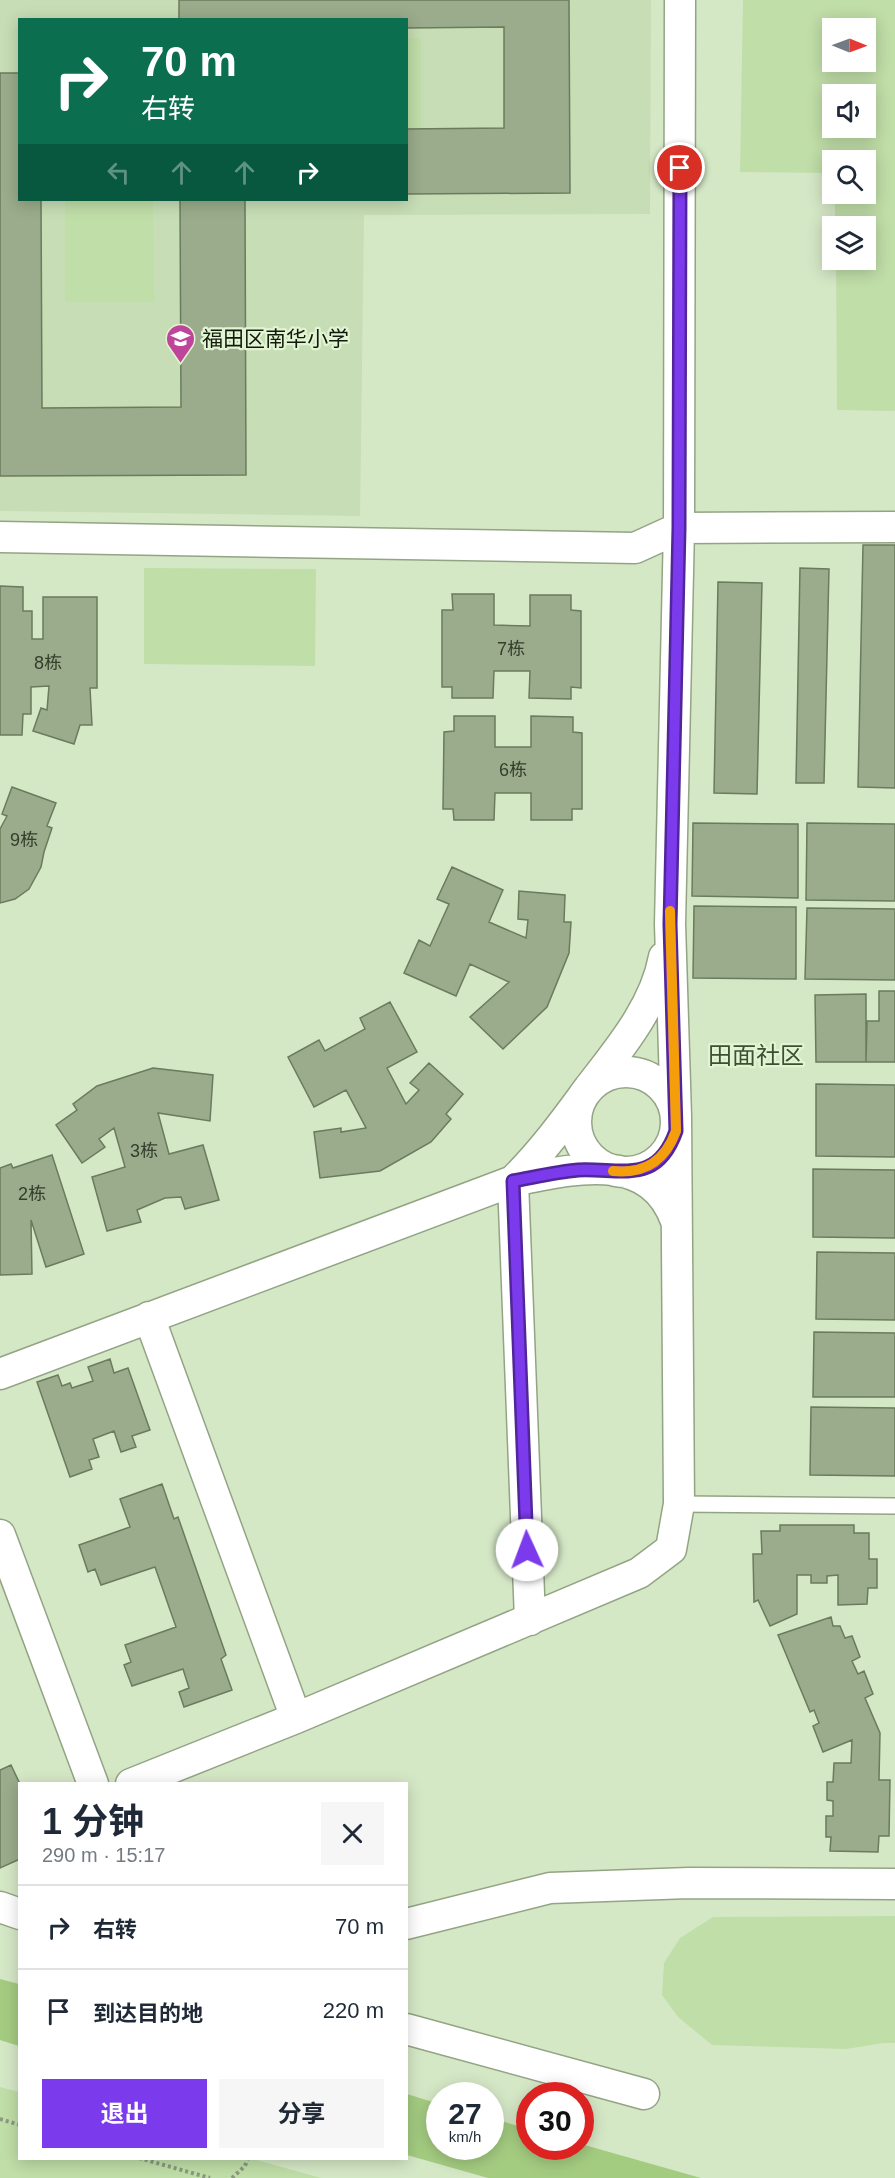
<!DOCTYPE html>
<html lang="zh">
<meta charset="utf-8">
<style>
body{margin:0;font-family:Arial,"Noto Sans SC",sans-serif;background:#f6f6f7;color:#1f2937;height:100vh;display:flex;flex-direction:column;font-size:22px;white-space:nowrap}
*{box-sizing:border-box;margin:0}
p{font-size:20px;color:#747a83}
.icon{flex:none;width:33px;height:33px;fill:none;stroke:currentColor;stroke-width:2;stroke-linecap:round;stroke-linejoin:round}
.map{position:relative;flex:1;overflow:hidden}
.drawer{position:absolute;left:18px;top:1782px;width:390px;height:378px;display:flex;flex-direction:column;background:#fff;border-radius:0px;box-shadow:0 3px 15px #0003}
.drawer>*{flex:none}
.guide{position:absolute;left:18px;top:18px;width:390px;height:183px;border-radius:0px;box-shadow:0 3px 15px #0003;background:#0b6e4f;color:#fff;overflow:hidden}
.needle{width:39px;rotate:91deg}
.tools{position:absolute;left:822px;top:18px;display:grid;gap:12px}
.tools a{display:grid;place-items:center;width:54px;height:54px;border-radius:0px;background:#fff;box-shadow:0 3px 15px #0003;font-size:30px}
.speed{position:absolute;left:426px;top:2082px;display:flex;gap:12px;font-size:30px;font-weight:700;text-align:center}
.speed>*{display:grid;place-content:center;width:78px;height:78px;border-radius:50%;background:#fff;box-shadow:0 3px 15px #0003;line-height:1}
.speed small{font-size:15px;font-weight:400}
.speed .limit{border:9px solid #d22;background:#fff;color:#111}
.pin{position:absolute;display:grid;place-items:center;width:51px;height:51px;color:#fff;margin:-26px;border:3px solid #fff;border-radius:50%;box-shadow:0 2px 6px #0007}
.me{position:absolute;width:66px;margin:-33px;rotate:358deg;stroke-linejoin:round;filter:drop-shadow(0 0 4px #0008)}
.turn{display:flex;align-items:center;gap:21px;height:126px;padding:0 24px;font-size:27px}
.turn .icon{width:78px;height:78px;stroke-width:2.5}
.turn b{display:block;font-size:42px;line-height:51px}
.lanes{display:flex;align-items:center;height:57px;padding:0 24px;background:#0003;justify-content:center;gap:30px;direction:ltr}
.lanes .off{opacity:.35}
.round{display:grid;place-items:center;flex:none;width:63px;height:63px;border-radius:0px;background:#f6f6f7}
.summary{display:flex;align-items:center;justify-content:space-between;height:102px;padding:0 24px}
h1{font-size:36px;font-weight:700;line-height:45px}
.action{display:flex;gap:12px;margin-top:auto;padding:12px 24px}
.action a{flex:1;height:69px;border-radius:0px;background:#7c3aed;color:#fff;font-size:24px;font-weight:700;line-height:69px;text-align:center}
.action a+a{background:#f6f6f7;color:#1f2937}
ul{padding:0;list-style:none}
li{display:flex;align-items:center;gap:18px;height:84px;padding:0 24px;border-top:2px solid #e0e1e3}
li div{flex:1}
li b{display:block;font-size:22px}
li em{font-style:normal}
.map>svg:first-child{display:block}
</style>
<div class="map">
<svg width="895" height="2178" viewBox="0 0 895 2178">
<rect width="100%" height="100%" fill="#d5e8c6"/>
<!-- built -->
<path fill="#c6ddb5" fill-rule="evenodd" d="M 0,0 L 651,0 L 650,214 L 364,215 L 360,516 L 0,511 ZM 20,20 L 406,20 L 406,200 L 20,200 Z"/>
<!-- green -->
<path fill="#c0dea8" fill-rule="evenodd" d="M 743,0 L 895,0 L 895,411 L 837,410 L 836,260 L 866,260 L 866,226 L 835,226 L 835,194 L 866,194 L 866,160 L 832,160 L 832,173 L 740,172 ZM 866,28 L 866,62 L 832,62 L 832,28 ZM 866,94 L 866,128 L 832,128 L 832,94 Z
M 407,38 L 421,38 L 421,128 L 407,128 Z
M 65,200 L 153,200 L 154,302 L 65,302 Z
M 144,568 L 316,569 L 315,666 L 144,664 Z
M 895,1916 L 895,2043 L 883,2043 L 846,2049 L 712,2045 L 678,2017 L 662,1995 L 664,1963 L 680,1938 L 713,1917 Z
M 0,2087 L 19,2092 L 20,2158 L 253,2159 L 321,2178 L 0,2178 Z"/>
<!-- water -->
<path fill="#a4cc81" d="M 0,1979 L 19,1984 L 19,2046 L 0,2040 Z
M 407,2094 L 439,2104 L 440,2146 L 490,2146 L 491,2118 L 529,2129 L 530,2146 L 580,2146 L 581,2144 L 701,2178 L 488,2178 L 407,2155 Z"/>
<!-- building -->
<path fill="#9aac8b" stroke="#6b7b5d" stroke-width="1.5" d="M 179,0 L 569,0 L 570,193 L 406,194 L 406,129 L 504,128 L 504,27 L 406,28 L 406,20 L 179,20 Z
M 0,73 L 20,73 L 20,200 L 41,200 L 42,408 L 181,407 L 180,200 L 245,200 L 246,475 L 0,476 Z
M 863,545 L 895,545 L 895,788 L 858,787 Z
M 800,568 L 829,569 L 824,783 L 796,783 Z
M 718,582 L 762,583 L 757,794 L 714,793 Z
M 0,586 L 23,587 L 23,611 L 32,611 L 32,639 L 43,639 L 43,597 L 97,597 L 97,688 L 90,688 L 92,725 L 80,725 L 74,744 L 33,731 L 41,708 L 47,710 L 49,686 L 31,687 L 31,714 L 23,714 L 22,735 L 0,735 Z
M 452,594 L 494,594 L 494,625 L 530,626 L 530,595 L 571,595 L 571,610 L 581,611 L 581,688 L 571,687 L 571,699 L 529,698 L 530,671 L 494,671 L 493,698 L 452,698 L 452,687 L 442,687 L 442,610 L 453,610 Z
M 454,716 L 495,716 L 495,747 L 531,747 L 531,716 L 573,717 L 573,732 L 582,733 L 582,809 L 572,809 L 572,820 L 531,820 L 531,793 L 495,793 L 494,820 L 454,820 L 453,809 L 443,809 L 444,732 L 454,731 Z
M 12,787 L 56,803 L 47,826 L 52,828 L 44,852 L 41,867 L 29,889 L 15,899 L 0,903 L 0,829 L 7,816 L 2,814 Z
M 693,823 L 798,824 L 798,898 L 692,896 Z
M 807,823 L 895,824 L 895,901 L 806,900 Z
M 452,867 L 503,890 L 489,922 L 526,938 L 528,920 L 518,919 L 519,891 L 565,895 L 564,922 L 571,922 L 569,953 L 547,1007 L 503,1049 L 470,1017 L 509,982 L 470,964 L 456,996 L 404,973 L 419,940 L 430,946 L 449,904 L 437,899 Z
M 694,906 L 796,907 L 796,979 L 693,978 Z
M 807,908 L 895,909 L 895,980 L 805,979 Z
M 879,991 L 895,991 L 895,1062 L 866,1062 L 867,1021 L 879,1021 Z
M 866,994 L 866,1062 L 816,1062 L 815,995 Z
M 390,1002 L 417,1052 L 387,1068 L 406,1104 L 419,1090 L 410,1083 L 429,1063 L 463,1094 L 446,1114 L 451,1119 L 431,1142 L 380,1171 L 320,1178 L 314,1132 L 341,1128 L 341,1132 L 366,1128 L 346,1090 L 314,1107 L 288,1057 L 319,1040 L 325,1051 L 365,1029 L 360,1018 Z
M 153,1068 L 213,1075 L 210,1121 L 158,1113 L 169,1154 L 203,1145 L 219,1200 L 185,1209 L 181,1197 L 165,1198 L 137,1210 L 141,1222 L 107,1231 L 92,1177 L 125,1167 L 114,1128 L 99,1139 L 105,1147 L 82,1163 L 56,1125 L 77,1110 L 73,1104 L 97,1086 Z
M 816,1084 L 895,1085 L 895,1157 L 816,1156 Z
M 52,1155 L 84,1254 L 46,1267 L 31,1220 L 32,1274 L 0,1275 L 0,1168 L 11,1164 L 13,1168 Z
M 813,1169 L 895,1170 L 895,1238 L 813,1237 Z
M 817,1252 L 895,1253 L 895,1320 L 816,1319 Z
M 814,1332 L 895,1333 L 895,1397 L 813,1397 Z
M 110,1359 L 114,1373 L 128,1368 L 150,1430 L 132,1436 L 136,1447 L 121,1452 L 114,1431 L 93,1439 L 99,1457 L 89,1460 L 92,1469 L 70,1477 L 37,1382 L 58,1375 L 62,1386 L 70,1383 L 72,1388 L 93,1381 L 88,1367 Z
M 811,1407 L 895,1408 L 895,1476 L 810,1475 Z
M 162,1484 L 174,1519 L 178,1517 L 226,1655 L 221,1659 L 232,1690 L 184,1707 L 179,1692 L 189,1688 L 183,1669 L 132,1686 L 124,1665 L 131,1662 L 125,1645 L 176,1627 L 155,1567 L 101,1585 L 95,1569 L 88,1572 L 79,1545 L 130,1527 L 120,1499 Z
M 780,1525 L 854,1525 L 854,1533 L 869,1533 L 869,1559 L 877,1559 L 877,1588 L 868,1588 L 867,1604 L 838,1605 L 838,1575 L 827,1576 L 827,1583 L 811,1583 L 811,1575 L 797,1575 L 797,1614 L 770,1626 L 758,1600 L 754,1602 L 753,1554 L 762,1554 L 761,1531 L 780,1531 Z
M 831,1617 L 833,1626 L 840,1626 L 845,1638 L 852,1636 L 860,1657 L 852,1661 L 858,1674 L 864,1671 L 873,1694 L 865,1698 L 880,1733 L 879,1780 L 890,1780 L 889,1836 L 879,1836 L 878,1852 L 830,1851 L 831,1837 L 826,1837 L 826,1816 L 833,1816 L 833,1801 L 827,1800 L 827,1782 L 833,1782 L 834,1763 L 851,1763 L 852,1740 L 823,1752 L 813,1726 L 819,1723 L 814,1710 L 810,1712 L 778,1635 Z
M 11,1765 L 20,1784 L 20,1859 L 0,1868 L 0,1770 Z"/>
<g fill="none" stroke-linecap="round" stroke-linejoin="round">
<defs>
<path id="lane" d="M 679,1504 L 895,1506"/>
<path id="street" d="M 0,537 L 635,548 L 679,528 L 895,527
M576 1122a50 50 0 1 1 100 0a50 50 0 1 1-100 0Z
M 149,1317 L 296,1718
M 0,1374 L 513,1181 C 573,1169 650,1149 676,1221
M 0,1535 L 93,1784
M 530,1620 L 513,1181 C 542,1152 565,1121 589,1088 C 619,1049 655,1007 664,957
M 131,1784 L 296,1718 L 639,1573 L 671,1549 L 679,1504 L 676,1116 L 670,924 L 679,528 L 680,0
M 0,1907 L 20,1914
M 406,1924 L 550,1888 L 689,1883 L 895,1884
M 406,2029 L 644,2094"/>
</defs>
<!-- lane casing -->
<use href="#lane" stroke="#93a485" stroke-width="18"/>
<!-- street casing -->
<use href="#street" stroke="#93a485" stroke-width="33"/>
<!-- path -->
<path stroke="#8b997f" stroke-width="4" stroke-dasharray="3 3" stroke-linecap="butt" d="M 0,2119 L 20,2125
M 139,2158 L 210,2178
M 232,2178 L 245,2166 L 248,2158"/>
<!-- lane -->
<use href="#lane" stroke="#fff" stroke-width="15"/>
<!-- street -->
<use href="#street" stroke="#fff" stroke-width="30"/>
</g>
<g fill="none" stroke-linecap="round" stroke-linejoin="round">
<defs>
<path id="route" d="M 527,1550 L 513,1181 C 535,1177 556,1172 578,1170 C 623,1168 657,1185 676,1131 L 670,924 L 679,528 L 680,168"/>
</defs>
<!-- route casing -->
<use href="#route" stroke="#51269a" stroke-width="15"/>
<!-- route -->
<use href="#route" stroke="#7c3aed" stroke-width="10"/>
<!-- slow -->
<path stroke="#f59e0b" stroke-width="10" d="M 613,1171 C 645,1174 665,1161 676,1131 L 670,911"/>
</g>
<!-- icons -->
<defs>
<symbol id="school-pin" viewBox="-11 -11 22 30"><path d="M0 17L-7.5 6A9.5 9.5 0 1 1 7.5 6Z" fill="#be459a" stroke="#e2f5d3"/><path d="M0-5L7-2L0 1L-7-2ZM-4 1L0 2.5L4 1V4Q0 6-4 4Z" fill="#fff"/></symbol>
</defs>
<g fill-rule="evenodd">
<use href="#school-pin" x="164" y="322" width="33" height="45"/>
</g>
<g text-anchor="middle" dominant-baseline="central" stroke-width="4.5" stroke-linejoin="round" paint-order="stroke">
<!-- number labels -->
<g font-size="18" fill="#343e2c">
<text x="511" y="649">7栋</text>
<text x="48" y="663">8栋</text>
<text x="513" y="770">6栋</text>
<text x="24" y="840">9栋</text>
<text x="144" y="1151">3栋</text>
<text x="32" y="1194">2栋</text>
</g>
<!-- poi labels -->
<g font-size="21" fill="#12190d" stroke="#e2f5d3" text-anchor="start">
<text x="202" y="338">福田区南华小学</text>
</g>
<!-- quarter labels -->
<g font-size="24" fill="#404f33" stroke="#e2f5d3">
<text x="756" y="1055">田面社区</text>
</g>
</g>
</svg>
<div class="tools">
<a><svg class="needle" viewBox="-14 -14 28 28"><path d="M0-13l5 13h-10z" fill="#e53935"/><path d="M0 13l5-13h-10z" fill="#747a83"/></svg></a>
<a><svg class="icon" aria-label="sound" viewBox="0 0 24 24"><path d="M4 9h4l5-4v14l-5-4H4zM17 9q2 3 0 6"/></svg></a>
<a><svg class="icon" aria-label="search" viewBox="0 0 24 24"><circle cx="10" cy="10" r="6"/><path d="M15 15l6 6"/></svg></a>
<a><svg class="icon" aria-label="layers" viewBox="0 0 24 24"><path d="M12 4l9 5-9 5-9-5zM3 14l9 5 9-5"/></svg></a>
</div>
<div class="speed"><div>27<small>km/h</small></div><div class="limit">30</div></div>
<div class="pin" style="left:680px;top:168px;background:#d93025"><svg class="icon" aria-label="arrive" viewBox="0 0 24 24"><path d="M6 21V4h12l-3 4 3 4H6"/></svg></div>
<svg class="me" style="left:527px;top:1550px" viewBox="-20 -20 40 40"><circle r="19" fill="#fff"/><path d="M0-13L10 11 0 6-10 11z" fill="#7c3aed"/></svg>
<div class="guide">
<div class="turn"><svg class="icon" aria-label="right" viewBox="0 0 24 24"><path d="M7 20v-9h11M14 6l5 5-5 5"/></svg><div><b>70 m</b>右转</div></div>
<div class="lanes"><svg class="icon off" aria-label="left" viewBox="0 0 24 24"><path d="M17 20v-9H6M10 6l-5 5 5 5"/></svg><svg class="icon off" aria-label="ahead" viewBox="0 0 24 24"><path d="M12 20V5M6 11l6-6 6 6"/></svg><svg class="icon off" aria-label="ahead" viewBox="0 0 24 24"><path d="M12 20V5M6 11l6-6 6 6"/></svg><svg class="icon" aria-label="right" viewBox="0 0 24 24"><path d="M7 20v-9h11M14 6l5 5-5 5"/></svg></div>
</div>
<section class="drawer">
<div class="summary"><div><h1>1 分钟</h1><p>290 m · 15:17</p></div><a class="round"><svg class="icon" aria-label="close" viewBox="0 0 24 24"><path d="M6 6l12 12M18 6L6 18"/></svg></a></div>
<ul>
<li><svg class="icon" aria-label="right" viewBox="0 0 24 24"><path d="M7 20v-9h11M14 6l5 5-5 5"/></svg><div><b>右转</b></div><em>70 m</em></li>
<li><svg class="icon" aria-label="arrive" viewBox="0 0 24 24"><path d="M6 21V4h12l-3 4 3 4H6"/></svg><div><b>到达目的地</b></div><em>220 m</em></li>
</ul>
<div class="action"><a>退出</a><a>分享</a></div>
</section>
</div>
